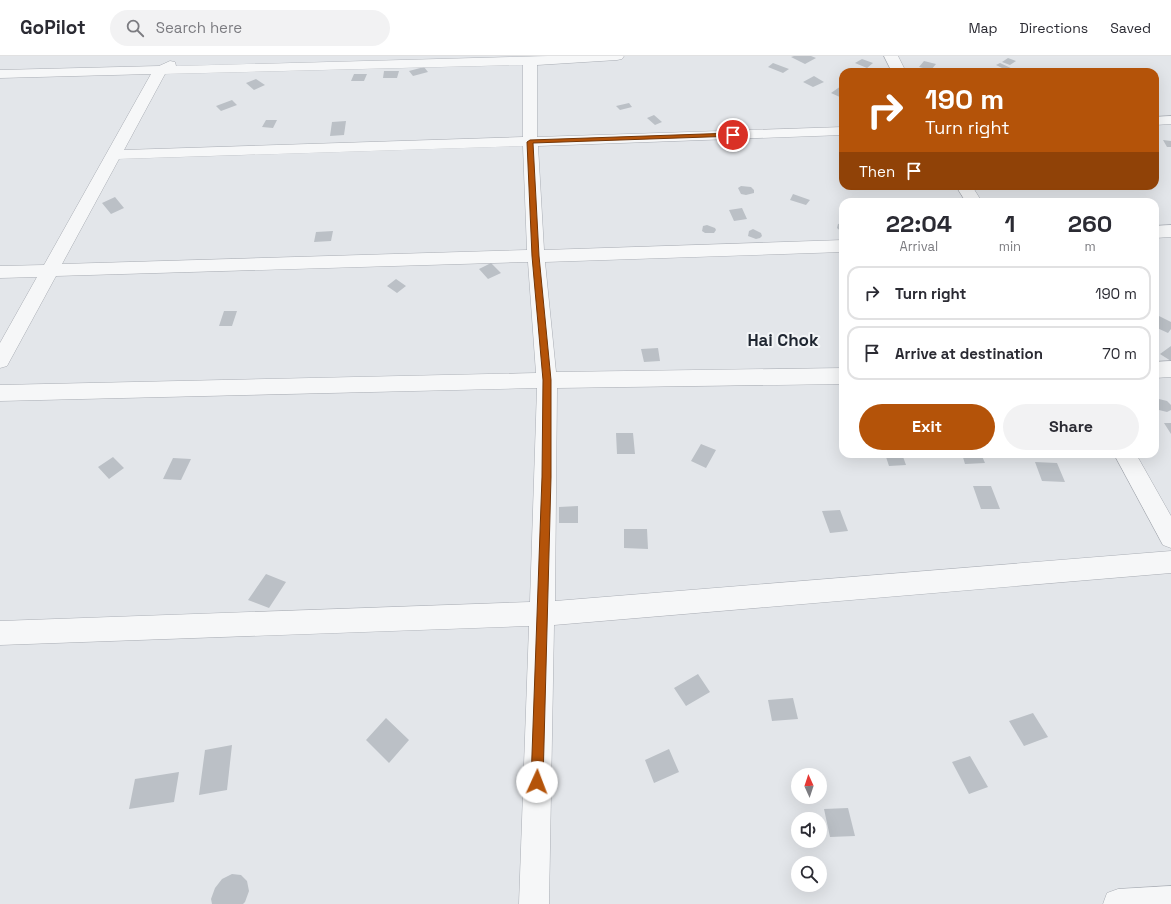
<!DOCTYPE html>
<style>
body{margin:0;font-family:"Space Grotesk",sans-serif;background:#f2f2f3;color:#2b2b33;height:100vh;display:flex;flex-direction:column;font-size:15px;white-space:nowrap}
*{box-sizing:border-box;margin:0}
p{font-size:13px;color:#7c7c81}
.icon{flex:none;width:22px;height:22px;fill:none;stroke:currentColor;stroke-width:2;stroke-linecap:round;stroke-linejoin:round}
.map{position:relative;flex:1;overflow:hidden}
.drawer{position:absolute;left:839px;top:142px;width:320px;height:260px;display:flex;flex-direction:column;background:#fff;border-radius:12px;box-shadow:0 4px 16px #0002}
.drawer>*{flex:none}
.hud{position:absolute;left:839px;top:12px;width:320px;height:122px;border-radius:12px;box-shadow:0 4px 16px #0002;background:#b45309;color:#fff;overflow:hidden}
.needle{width:26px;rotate:357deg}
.controls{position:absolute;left:791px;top:712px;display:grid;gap:8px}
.controls a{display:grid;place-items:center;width:36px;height:36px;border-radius:50%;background:#fff;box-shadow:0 4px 16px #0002;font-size:20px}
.pin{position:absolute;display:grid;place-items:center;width:34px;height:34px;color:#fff;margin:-17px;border:2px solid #fff;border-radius:50%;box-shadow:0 1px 4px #0007}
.me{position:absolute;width:44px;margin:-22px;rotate:2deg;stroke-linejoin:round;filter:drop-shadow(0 0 3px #0008)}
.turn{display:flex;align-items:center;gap:14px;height:84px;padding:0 20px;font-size:18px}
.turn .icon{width:52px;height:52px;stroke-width:2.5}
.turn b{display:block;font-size:28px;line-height:34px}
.then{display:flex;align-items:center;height:38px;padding:0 20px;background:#0003;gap:8px;font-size:15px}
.eta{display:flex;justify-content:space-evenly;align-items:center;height:68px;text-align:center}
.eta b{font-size:24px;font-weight:800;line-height:28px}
.button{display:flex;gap:8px;margin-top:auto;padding:8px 20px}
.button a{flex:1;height:46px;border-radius:24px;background:#b45309;color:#fff;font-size:16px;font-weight:800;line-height:46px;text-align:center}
.button a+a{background:#f2f2f3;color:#2b2b33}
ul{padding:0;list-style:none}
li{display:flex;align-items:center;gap:12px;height:54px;margin:0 8px 6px;padding:0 12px;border:2px solid #e1e1e2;border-radius:12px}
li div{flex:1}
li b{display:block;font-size:15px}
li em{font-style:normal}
header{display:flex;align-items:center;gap:24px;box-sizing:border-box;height:56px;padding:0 20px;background:#fff;border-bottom:1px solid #e1e1e2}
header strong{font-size:19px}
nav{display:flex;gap:22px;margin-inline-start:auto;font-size:14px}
.search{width:280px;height:36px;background:#f2f2f3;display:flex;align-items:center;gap:10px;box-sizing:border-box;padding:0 14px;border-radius:22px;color:#7c7c81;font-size:15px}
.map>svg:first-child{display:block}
</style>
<header>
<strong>GoPilot</strong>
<div class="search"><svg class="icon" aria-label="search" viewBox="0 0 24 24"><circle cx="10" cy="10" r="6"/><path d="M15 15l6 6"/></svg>Search here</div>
<nav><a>Map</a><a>Directions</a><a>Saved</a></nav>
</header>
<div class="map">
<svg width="1171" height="848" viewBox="0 0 1171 848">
<rect width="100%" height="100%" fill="#e3e6ea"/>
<!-- building -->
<path fill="#bbc0c6" d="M 794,0 L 811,0 L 816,2 L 805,8 L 791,1 Z
M 1008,2 L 1016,5 L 1010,9 L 1002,6 Z
M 862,3 L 873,7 L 867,12 L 855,7 Z
M 924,5 L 936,8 L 931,14 L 919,11 Z
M 773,7 L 789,13 L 783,17 L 768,11 Z
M 1000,7 L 1015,14 L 1010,16 L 996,9 Z
M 424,11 L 428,16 L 413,20 L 409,15 Z
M 384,15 L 399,15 L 397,22 L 383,22 Z
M 354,18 L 367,18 L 364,25 L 351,25 Z
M 814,20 L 824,26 L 813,31 L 803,26 Z
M 256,23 L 265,29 L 254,34 L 246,27 Z
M 841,30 L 843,31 L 842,42 L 831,37 Z
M 232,44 L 237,49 L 221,55 L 216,50 Z
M 629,47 L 632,51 L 620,54 L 616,50 Z
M 654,59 L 662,66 L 655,69 L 647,62 Z
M 266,64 L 277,64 L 273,72 L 262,71 Z
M 346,65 L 344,79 L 330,80 L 332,66 Z
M 1163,84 L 1171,85 L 1171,91 L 1167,91 Z
M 741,130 L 751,131 L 754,134 L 754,137 L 746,139 L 741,138 L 738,132 Z
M 1017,130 L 1036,130 L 1038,132 L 1019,133 Z
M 793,138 L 810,144 L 806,149 L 790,144 Z
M 115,141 L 124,152 L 111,158 L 102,147 Z
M 742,152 L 747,163 L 734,165 L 729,154 Z
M 843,167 L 843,177 L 837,172 L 838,168 Z
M 707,169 L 715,172 L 716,174 L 714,177 L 705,177 L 702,175 L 703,170 Z
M 753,173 L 761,177 L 762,180 L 760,182 L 756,183 L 748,180 L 749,175 Z
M 333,175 L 331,185 L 314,186 L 316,176 Z
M 491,207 L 501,217 L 488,223 L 479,213 Z
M 396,223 L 406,230 L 397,237 L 387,230 Z
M 224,255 L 237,255 L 232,270 L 219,270 Z
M 1155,258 L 1171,266 L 1171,273 L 1168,277 L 1155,271 Z
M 1171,290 L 1171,305 L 1160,298 Z
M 658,292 L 660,305 L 644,306 L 641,293 Z
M 1155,342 L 1167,345 L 1171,349 L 1171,354 L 1167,356 L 1155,353 Z
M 1164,367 L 1171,367 L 1171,378 Z
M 616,377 L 633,377 L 635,398 L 617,398 Z
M 701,388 L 716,394 L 706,412 L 691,405 Z
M 885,398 L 902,398 L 906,409 L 889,410 Z
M 962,398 L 981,398 L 985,407 L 965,408 Z
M 113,401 L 124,412 L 109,423 L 98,411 Z
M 173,402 L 191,403 L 181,424 L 163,423 Z
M 1035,406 L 1057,407 L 1065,426 L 1042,425 Z
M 973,430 L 991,430 L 1000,453 L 981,453 Z
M 578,450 L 578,467 L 559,467 L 559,451 Z
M 840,454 L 848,475 L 830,477 L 822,455 Z
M 624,473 L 647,473 L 648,493 L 624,492 Z
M 266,518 L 286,526 L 269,552 L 248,544 Z
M 698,618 L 710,636 L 686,650 L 674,632 Z
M 793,642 L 798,663 L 772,665 L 768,644 Z
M 1033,657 L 1048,681 L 1024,690 L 1009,665 Z
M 386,662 L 409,684 L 389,707 L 366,684 Z
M 232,689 L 227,734 L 199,739 L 205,694 Z
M 669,693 L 679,716 L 654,727 L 645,704 Z
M 970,700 L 988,731 L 969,738 L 952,706 Z
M 179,716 L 174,746 L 129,753 L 135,723 Z
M 848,752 L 855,780 L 830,781 L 824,753 Z
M 232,818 L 241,819 L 247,825 L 249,835 L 245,846 L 243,848 L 212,848 L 211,843 L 215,832 L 222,823 Z"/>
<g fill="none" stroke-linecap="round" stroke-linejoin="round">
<defs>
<path id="minor" d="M 548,0 L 624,0 L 622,3 L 617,4 L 537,9 L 537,81 L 843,71 L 843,79 L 538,90 L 544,194 L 843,184 L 843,196 L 545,206 L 556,316 L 843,312 L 843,328 L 557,332 L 555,545 L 1171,495 L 1171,517 L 554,569 L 549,848 L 519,848 L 529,570 L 0,589 L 0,565 L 530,546 L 537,332 L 0,345 L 0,329 L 536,317 L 528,206 L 56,220 L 7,310 L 0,312 L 0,287 L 37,221 L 0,222 L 0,210 L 44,209 L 151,18 L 0,22 L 0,14 L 159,10 L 170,5 L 175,6 L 176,10 ZM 523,9 L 523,81 L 124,94 L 165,18 ZM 523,90 L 527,194 L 62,208 L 119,103 Z
M 884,0 L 898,0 L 906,16 L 892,16 Z
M 1171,60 L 1171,68 L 1155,69 L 1155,61 Z
M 956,130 L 972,130 L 982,146 L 966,146 Z
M 1171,169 L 1171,181 L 1155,182 L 1155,170 Z
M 1171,305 L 1171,321 L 1155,322 L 1155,306 Z
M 1114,398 L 1136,398 L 1171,460 L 1171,492 L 1163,489 Z
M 1171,830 L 1171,848 L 1103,848 L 1107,837 L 1118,833 Z"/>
</defs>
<!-- minor casing -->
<use href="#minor" stroke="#a9adb4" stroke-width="1"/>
<!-- minor -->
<use href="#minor" fill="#f6f7f8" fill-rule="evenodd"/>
</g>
<!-- route -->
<path fill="#b45309" stroke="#753606" d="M 733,77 L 736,78 L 736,80 L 533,87 L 539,200 L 551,324 L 551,421 L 543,726 L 541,730 L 537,732 L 533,730 L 531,726 L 542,421 L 543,324 L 532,200 L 527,86 L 530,84 Z"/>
<g text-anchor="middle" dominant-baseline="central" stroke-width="4" stroke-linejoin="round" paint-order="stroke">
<!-- district labels -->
<g font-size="17" font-weight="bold" fill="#1f2631" stroke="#f3f5f7">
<text x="783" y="284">Hai Chok</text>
</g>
</g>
</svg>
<div class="controls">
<a><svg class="needle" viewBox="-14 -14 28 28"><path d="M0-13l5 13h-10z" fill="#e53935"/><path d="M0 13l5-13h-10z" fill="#7c7c81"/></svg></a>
<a><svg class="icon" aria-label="sound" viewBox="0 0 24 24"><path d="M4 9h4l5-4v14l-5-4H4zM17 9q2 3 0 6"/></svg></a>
<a><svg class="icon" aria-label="search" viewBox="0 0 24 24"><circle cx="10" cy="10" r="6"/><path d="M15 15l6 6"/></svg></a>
</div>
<div class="pin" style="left:733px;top:79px;background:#d93025"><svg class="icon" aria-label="arrive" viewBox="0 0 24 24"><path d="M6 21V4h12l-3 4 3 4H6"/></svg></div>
<svg class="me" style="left:537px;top:726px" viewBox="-20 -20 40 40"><circle r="19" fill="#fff"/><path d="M0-13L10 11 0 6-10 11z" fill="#b45309"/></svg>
<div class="hud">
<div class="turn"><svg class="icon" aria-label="right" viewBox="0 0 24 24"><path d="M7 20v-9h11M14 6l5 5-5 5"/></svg><div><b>190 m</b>Turn right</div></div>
<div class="then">Then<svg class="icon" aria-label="arrive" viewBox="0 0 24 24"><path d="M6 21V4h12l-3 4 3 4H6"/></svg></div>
</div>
<section class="drawer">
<div class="eta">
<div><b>22:04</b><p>Arrival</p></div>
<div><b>1</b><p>min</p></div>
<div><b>260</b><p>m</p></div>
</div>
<ul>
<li><svg class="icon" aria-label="right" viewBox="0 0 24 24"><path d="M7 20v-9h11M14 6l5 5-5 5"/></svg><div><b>Turn right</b></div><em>190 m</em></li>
<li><svg class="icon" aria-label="arrive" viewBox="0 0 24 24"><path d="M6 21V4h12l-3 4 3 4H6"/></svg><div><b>Arrive at destination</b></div><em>70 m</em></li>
</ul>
<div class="button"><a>Exit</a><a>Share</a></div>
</section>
</div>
